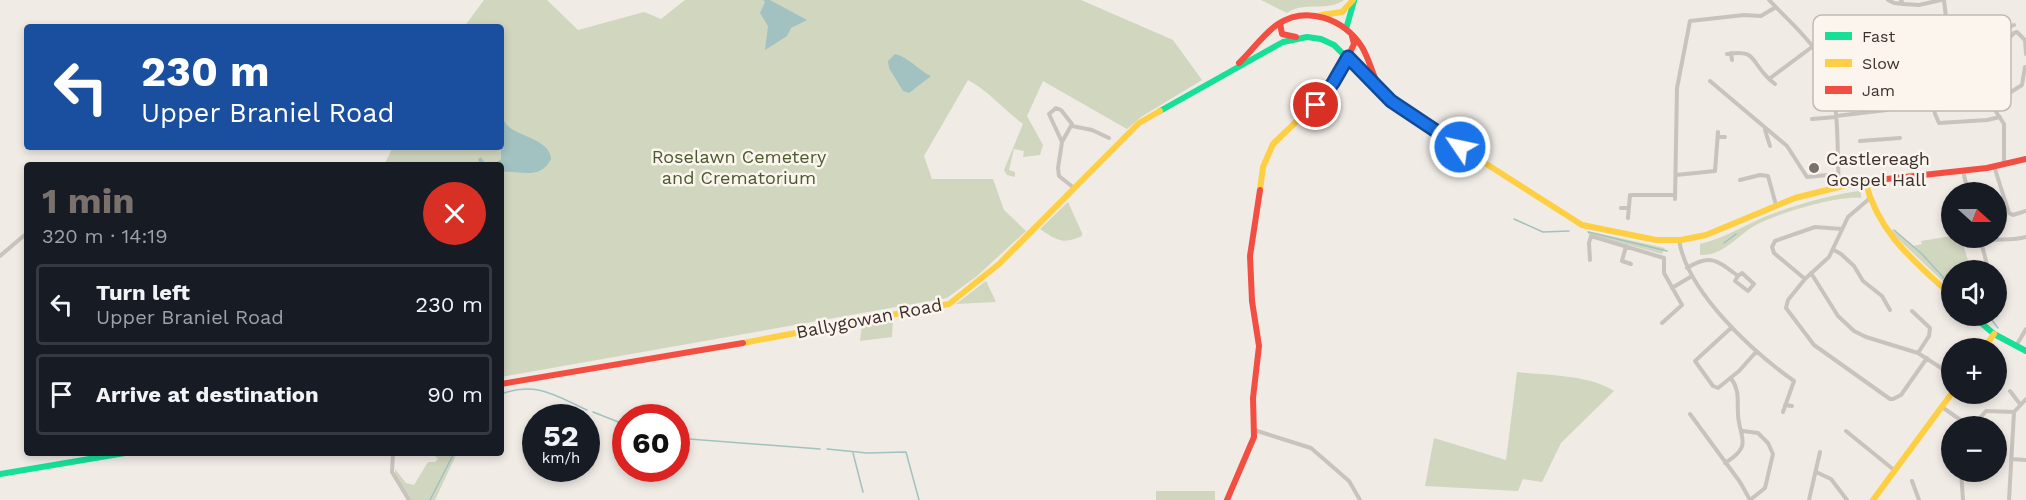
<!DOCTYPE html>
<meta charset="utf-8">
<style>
body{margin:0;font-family:"Work Sans",sans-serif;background:#20242c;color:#f1f3f6;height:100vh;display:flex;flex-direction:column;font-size:22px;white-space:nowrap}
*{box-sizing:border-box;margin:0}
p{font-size:20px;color:#9ea1a6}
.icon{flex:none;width:33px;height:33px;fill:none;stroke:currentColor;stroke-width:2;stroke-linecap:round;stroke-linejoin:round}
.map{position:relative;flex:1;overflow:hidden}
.panel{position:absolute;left:24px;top:162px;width:480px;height:294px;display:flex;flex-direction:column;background:#171b24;border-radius:6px;box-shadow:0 3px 9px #0003}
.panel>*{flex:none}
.banner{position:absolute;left:24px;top:24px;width:480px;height:126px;border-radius:6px;box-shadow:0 3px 9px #0003;background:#1a4fa0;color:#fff;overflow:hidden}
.needle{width:39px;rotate:111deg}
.buttons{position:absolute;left:1941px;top:182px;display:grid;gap:12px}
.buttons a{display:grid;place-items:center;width:66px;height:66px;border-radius:50%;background:#171b24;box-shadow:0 3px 9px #0003;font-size:30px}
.speed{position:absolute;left:522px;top:404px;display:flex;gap:12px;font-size:30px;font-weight:700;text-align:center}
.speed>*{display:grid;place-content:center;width:78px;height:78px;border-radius:50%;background:#171b24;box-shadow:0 3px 9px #0003;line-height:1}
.speed small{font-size:15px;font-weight:400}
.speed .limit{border:9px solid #d22;background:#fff;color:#111}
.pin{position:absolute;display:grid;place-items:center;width:51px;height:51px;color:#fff;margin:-26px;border:3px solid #fff;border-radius:50%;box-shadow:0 2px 6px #0007}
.me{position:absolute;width:66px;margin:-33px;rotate:304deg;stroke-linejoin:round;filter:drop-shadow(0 0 4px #0008)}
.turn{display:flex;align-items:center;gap:21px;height:126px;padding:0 18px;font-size:27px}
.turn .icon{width:78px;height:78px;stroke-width:2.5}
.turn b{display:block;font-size:42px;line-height:51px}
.round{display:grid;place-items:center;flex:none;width:63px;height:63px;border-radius:32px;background:#20242c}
.head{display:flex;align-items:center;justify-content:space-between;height:102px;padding:0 18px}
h1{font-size:36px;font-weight:700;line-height:45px;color:#7a716c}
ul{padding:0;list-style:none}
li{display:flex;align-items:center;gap:18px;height:81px;margin:0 12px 9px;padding:0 6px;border:3px solid #363941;border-radius:6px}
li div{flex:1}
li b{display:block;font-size:22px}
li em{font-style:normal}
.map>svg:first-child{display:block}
</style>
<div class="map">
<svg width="2026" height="500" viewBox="0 0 2026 500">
<rect width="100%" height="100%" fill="#f0ebe5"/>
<!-- green -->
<path fill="#d1d6bf" d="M 484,0 L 547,0 L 578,30 L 644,12 L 661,19 L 685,0 L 1081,0 L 1173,40 L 1202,80 L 1141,117 L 1127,129 L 1043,81 L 1027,116 L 1043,145 L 1040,155 L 1023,157 L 1024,151 L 1014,149 L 1009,170 L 1015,172 L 1015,177 L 1007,175 L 1004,170 L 1023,124 C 1003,109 990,92 968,80 L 924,156 L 932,179 L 993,179 L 1004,210 L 1026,231 L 977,276 L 947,298 L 501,377 L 501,165 L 384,165 L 393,147 L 501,147 L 501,27 L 464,27 Z
M 1261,0 L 1344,0 C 1327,12 1304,1 1287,13 Z
M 1858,191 L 1861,192 L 1861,198 C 1838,195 1778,213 1756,225 C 1736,236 1724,256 1700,255 L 1700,244 C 1724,238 1742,227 1764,217 C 1795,205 1826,196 1858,191 Z
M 1068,202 L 1082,233 L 1082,236 C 1063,245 1056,240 1040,229 Z
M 1888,227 L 1914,246 L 1922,244 L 1921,241 L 1951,236 L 1961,237 L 1969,264 L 1962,270 L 1952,270 L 1951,280 L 1948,283 L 1951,289 L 1895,236 Z
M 1588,231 L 1665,248 L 1662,254 L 1588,234 Z
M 986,281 L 996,302 L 956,304 Z
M 893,319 L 892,337 L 860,341 L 862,325 Z
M 1517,372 C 1544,375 1592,375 1614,391 L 1561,443 L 1542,482 L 1523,479 L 1518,491 L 1425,486 L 1434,438 L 1506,460 Z
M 432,453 L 457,453 L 435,500 L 411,500 L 395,475 L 395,469 L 406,483 L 414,485 L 428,462 L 435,462 L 438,459 Z
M 1156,491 L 1215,491 L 1215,500 L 1156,500 Z"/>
<!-- water -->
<path fill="#a1c2c1" d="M 763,0 L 770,0 L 807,20 L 791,28 L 787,36 L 765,50 L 768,26 L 760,13 L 765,2 Z
M 895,54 C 910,58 918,70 931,76 L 909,93 L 903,91 L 889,68 L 888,61 Z
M 501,115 C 504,119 505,124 509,127 C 521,137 550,140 551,159 C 540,181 520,170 501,172 L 501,165 L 480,165 L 478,159 L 481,157 L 484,162 L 495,164 L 501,159 Z"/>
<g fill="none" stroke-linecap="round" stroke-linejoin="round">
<!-- stream -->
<path stroke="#a1c2c1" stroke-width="1.5" d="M 1514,219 L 1543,232 L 1569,231
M 1894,230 L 1922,254 L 1952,287
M 1588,232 L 1667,251
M 1724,243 L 1736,234
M 1988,315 L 1998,328
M 501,394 C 536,381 556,396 587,410
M 593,412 L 626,425
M 676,438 L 820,449
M 827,449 L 867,453 L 906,452 L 919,500
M 853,453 L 863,492
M 430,500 L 454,453"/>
<!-- street -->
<path stroke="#c9c3be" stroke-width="4" d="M 1769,0 C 1785,17 1806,35 1819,55 C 1842,93 1836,143 1839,186
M 1888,0 L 1894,3 L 1903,4
M 1901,0 L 1903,4 L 1919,5 L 1941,0
M 1965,47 L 1985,95 L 2004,124 L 2004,164
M 1967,51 L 1992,34 L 2014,25
M 1731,53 L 1732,60
M 1727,54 C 1757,49 1750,61 1769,79 L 1812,47
M 1863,56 L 1874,111
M 1905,70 L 1897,43 L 1948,35 L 1944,0
M 1976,72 L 2014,33 L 2017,32 L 2025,40 L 2026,54
M 1769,79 L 1775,84
M 1710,81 L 1787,146 L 1807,177 L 1838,174
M 1930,81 L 1935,114 L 1939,123 L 1987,120 L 2000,117
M 1992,104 L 2022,85 L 2025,67
M 1836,116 L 1887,110
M 1812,119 L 1836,117
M 1072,126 L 1092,130 L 1109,138
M 1765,130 L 1770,146
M 1718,137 L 1725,137
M 1860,141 L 1900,138
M 1062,142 L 1072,124 L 1061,110 L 1056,108 L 1049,114 L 1062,142 L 1058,168 L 1059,176 L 1074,188
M 1994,166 L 2009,213 L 2013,215 L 2026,211
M 1963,171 L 1968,192
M 1676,175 L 1715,171 L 1718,132
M 1740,180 L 1760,175 L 1768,176 L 1776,205
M 1675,199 L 1677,88 L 1690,21 L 1744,15 L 1761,16 L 1776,7
M 1869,199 L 1848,217 L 1829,257 L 1805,279 L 1788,300 L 1786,308 L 1814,345 L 1890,399 L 1893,399 L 1901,395 L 1927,358
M 1621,208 L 1628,208
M 1628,218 L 1630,195 L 1675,195
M 1980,237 L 1987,265 L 1986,270
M 1679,240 C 1687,292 1753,352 1794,381 L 1783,412
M 1981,242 C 1997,237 2010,242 2026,237
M 1626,246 L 1622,261 L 1631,264
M 1834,250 L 1841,254 L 1854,266 L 1863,281 L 1882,296 L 1890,310
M 0,256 L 27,233
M 1590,260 L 1589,243 L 1591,236 L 1664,258 L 1664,273 L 1682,305 L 1662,323
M 1687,268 C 1711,253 1718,261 1738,276 L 1735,281 L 1748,291 L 1754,284 L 1742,273 L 1738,276
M 1811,273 L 1838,316 L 1854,331 L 1866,337 L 1918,353 L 1952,375
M 1996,277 L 2002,284 L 1996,292
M 1805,279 L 1774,253 L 1772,247 L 1775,241 L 1815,227 L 1842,229
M 1672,288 L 1692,276
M 1912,311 L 1930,328 L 1929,336 L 1918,353
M 1732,327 L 1695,361 L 1713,386 L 1718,388 L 1739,371 L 1756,352
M 2016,346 L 2026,329
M 2010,391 L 2020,404
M 1785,405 L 1792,406
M 1942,407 L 1969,426
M 1690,414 L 1740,482 L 1750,500
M 1973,426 L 1986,411 L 2014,412
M 1254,430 L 1311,448 L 1349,481 L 1360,500
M 1743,431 L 1758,433 L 1768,443 L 1773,454 L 1765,488 L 1750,500
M 1846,431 L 1894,470
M 393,453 L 392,472 L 409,500
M 2011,459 L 2026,460
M 1725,463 C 1754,445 1739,438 1738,414 C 1737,399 1740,391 1731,378
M 1961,471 L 1963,500
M 1816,472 L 1831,479 L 1847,500
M 1912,481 L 1919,500
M 1809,500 L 1820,452
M 2009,500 L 2014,412 L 2026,399"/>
<!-- fast -->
<path stroke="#16e098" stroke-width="6" d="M 1346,29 L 1354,1
M 1160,111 L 1283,42 L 1307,37 L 1321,39 L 1334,45 L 1391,101 L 1463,149
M 1972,315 L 1994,334 L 2026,351
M 0,474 L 125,453"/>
<!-- slow -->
<path stroke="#ffcf43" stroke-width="6" d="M 1321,15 L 1342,12 L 1353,0
M 1463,149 L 1582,225 L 1656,240 L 1681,240 L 1706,235 L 1795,198 L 1859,182
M 1865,181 C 1879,234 1913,260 1952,296
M 1260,190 L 1263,167 L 1273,144 L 1325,94 L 1348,57
M 743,343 L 949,304 L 999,264 L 1139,123 L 1160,111
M 1984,348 L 1994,334
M 1873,500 L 1952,393"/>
<!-- jam -->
<path stroke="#f24e42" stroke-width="6" d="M 1280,23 L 1282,34 L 1296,37
M 1348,57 L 1354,44 L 1352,36
M 1239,63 C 1252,51 1263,34 1278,24 C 1307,5 1344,19 1362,47 C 1369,59 1372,72 1378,85
M 1859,182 L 1987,168 L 2026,159
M 501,384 L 743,343
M 1227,500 L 1254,437 L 1253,398 L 1259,346 L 1252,301 L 1250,256 L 1260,190"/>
</g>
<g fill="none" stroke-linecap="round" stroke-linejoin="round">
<defs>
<path id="route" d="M 1316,105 L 1333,83 L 1348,57 L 1391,101 L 1460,147"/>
</defs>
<!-- route casing -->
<use href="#route" stroke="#114b97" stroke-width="15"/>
<!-- route -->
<use href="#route" stroke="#1a73e8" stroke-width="10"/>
</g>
<!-- markers -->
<circle fill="#7a716c" stroke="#fbf5ee" stroke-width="2" cx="1814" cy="168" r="6"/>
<g text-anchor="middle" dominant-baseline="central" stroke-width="5" stroke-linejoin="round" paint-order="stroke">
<!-- park labels -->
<g font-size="18" fill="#4a5a2e" stroke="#fbf5ee">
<text x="739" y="156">Roselawn Cemetery<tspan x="739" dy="21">and Crematorium</tspan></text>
</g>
<!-- poi labels -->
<g font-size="18" fill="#3b302b" stroke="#fbf5ee" text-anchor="start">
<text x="1826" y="158">Castlereagh<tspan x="1826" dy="21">Gospel Hall</tspan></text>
</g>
<!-- street labels -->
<g font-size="18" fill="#3b302b" stroke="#fbf5ee">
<text transform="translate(869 318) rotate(-11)">Ballygowan Road</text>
</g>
</g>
<!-- legend -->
<rect x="1813" y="15" width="198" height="96" rx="9" fill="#fbf5ee" stroke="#c1bab4" stroke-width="1.5"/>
<rect x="1825" y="32" width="27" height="8" fill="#16e098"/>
<rect x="1825" y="59" width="27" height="8" fill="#ffcf43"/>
<rect x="1825" y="86" width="27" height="8" fill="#f24e42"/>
<g font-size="16" fill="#3b302b">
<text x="1862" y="42">Fast</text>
<text x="1862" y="69">Slow</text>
<text x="1862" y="96">Jam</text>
</g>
</svg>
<div class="buttons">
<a><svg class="needle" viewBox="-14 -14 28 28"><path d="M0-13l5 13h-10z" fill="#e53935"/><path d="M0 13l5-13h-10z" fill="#9ea1a6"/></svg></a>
<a><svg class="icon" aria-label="sound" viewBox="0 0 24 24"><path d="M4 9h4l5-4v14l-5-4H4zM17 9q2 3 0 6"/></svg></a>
<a>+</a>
<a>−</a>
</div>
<div class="speed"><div>52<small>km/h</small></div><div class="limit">60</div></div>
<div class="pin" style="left:1316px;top:105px;background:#d93025"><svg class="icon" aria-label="arrive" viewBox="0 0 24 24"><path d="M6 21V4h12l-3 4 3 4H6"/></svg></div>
<svg class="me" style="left:1460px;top:147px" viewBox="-20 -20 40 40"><circle r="17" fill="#1a73e8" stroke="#fff" stroke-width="3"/><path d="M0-11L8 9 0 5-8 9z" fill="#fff"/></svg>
<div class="banner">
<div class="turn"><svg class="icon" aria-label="left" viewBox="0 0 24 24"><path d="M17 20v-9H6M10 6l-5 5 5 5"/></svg><div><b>230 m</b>Upper Braniel Road</div></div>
</div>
<section class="panel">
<div class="head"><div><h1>1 min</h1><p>320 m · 14:19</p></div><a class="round" style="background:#d93025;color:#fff"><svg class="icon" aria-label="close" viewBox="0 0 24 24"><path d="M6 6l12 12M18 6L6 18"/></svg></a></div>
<ul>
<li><svg class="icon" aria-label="left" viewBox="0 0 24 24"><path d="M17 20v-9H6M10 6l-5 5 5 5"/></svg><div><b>Turn left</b><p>Upper Braniel Road</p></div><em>230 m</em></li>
<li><svg class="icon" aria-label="arrive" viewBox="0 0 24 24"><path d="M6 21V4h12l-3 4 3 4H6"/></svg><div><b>Arrive at destination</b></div><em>90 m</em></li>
</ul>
</section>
</div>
